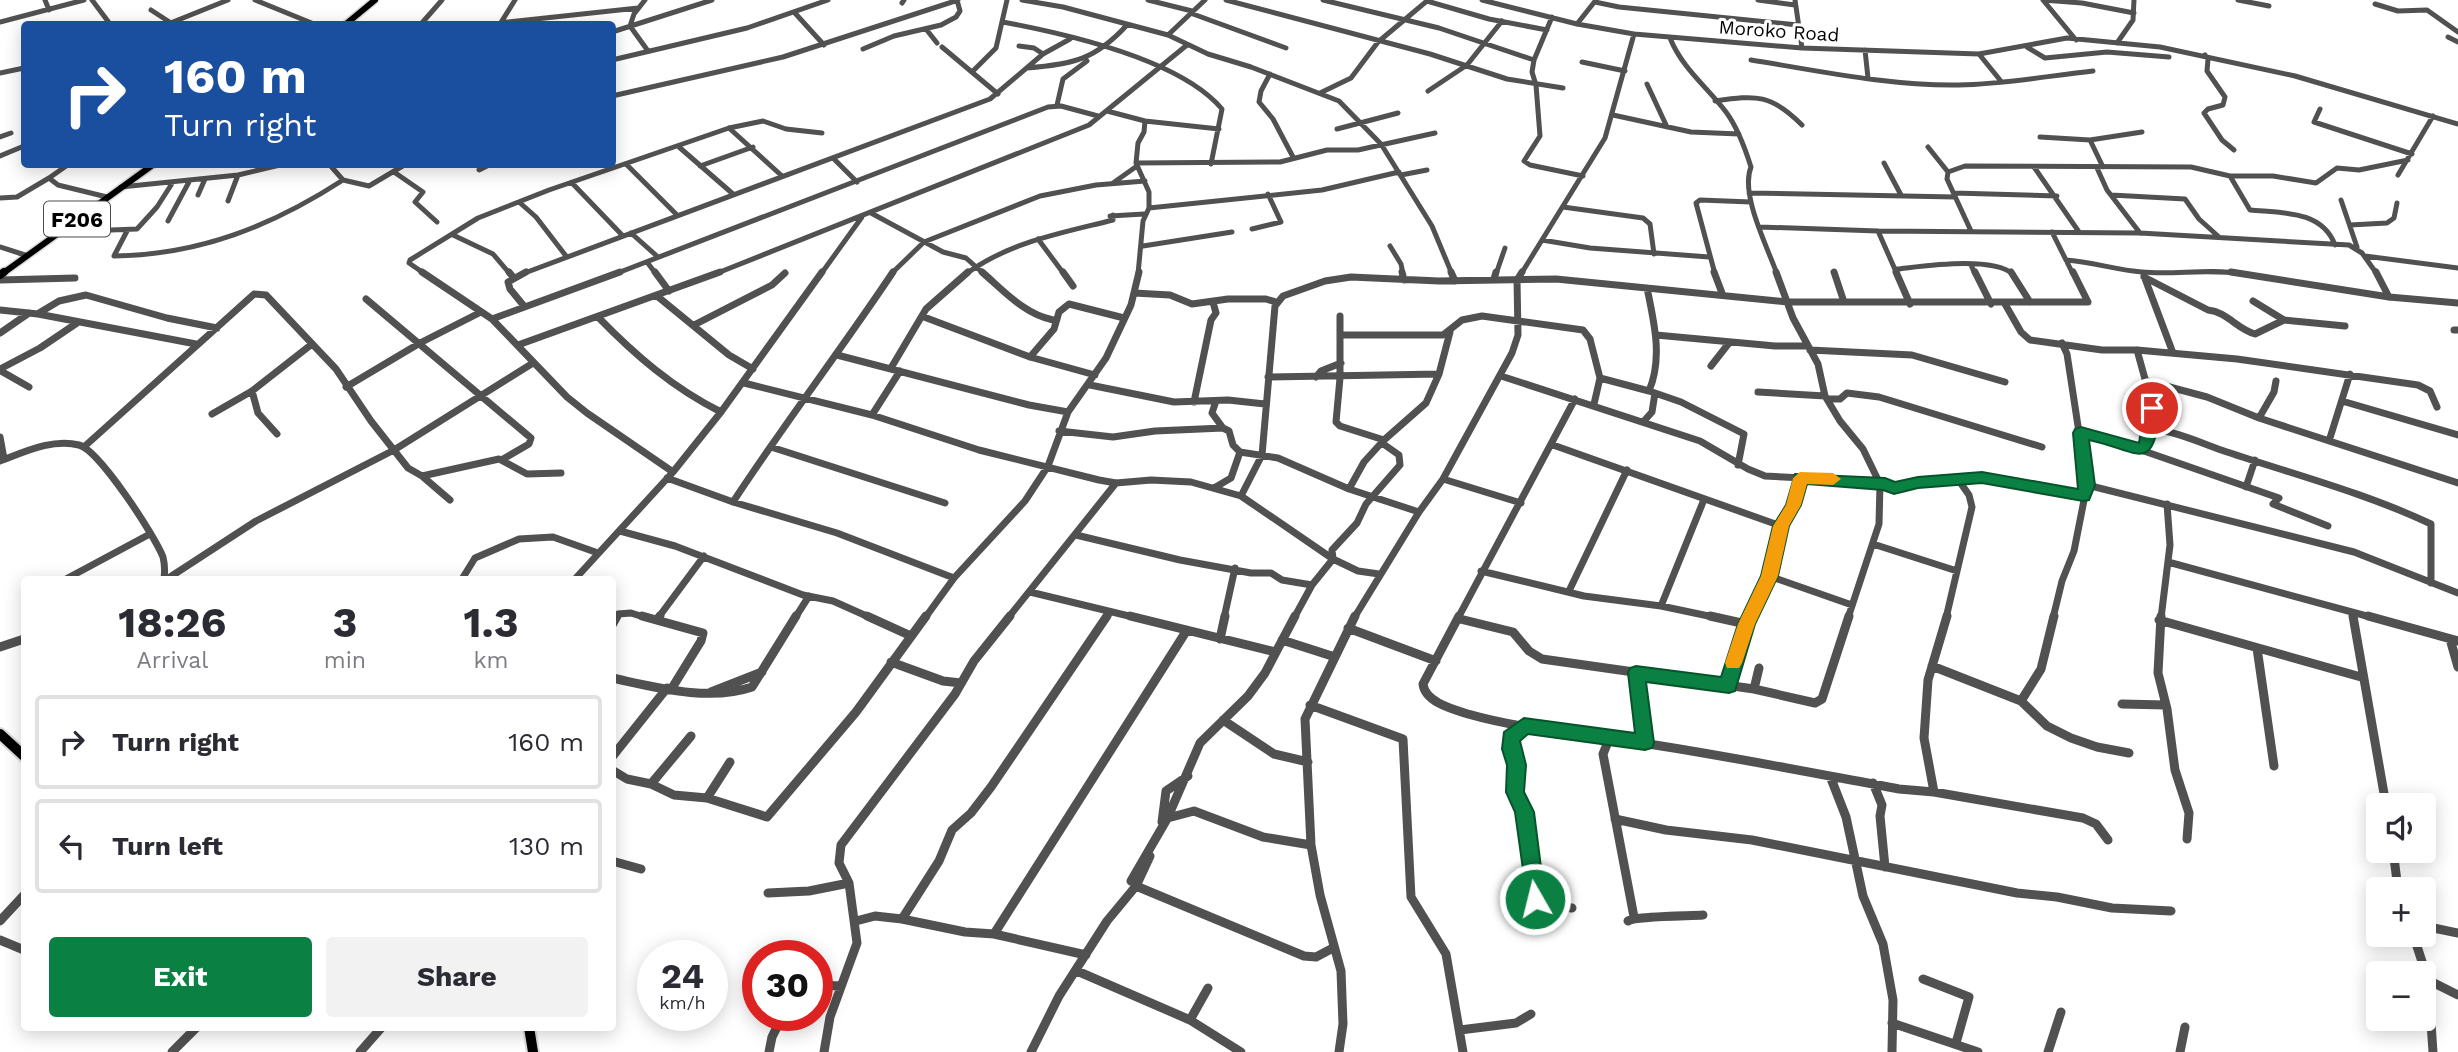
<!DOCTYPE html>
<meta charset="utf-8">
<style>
body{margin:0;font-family:"Work Sans",sans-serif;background:#f2f2f3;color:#2b2b33;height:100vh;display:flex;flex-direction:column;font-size:26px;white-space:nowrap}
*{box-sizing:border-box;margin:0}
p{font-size:23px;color:#7c7c81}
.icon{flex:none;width:38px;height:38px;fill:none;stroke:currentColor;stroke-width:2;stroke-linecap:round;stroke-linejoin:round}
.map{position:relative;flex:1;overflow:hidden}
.sheet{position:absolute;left:21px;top:576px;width:595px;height:455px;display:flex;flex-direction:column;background:#fff;border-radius:7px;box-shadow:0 4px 18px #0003}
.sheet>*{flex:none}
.top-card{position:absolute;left:21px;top:21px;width:595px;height:147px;border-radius:7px;box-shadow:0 4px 18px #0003;background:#1a4fa0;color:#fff;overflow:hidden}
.tools{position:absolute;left:2366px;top:793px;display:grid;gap:14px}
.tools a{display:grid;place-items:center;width:70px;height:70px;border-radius:7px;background:#fff;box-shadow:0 4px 18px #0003;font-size:35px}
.speed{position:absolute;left:637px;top:940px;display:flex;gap:14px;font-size:35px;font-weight:700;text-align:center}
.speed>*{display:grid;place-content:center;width:91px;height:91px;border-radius:50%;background:#fff;box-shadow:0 4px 18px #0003;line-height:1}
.speed small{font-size:18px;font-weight:400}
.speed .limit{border:10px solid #d22;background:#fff;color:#111}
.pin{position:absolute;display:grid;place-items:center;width:60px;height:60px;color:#fff;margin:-30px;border:4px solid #fff;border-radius:50%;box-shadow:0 2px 7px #0007}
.me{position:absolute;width:77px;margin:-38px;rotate:352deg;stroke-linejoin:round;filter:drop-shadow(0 0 5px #0008)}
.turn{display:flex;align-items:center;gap:24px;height:147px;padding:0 28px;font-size:32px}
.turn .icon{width:91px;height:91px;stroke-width:2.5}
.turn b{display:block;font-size:49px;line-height:60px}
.eta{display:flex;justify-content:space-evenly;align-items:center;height:119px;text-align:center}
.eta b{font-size:42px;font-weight:700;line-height:49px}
.button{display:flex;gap:14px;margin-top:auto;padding:14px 28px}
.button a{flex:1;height:80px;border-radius:7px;background:#0b8043;color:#fff;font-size:28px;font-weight:700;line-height:80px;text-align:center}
.button a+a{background:#f2f2f3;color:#2b2b33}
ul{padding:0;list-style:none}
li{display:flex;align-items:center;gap:21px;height:94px;margin:0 14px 10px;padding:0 14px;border:4px solid #e1e1e2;border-radius:7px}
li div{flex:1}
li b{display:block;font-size:26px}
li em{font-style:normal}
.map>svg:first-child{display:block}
</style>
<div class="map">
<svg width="2458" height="1052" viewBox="0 0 2458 1052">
<rect width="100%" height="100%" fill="#fff"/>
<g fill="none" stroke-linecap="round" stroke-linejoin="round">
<defs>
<path id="major-far2" d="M 346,24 L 375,0
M 2,274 L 154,164"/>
<path id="major-far1" d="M 0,275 L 4,272"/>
<path id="major" d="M 0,734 L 24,756
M 529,1027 L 533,1052"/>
</defs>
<!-- major-far2 casing -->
<use href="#major-far2" stroke="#dbdbdb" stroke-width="9"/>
<!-- major-far1 casing -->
<use href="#major-far1" stroke="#dbdbdb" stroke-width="11"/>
<!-- major casing -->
<use href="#major" stroke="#dbdbdb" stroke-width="14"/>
<!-- minor-far2 -->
<path stroke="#515151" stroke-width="5" d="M 45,0 L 49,10
M 92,0 L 110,24
M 255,0 L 314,24
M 645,0 L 634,14 L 630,26 L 648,51
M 1022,0 L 1063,7 L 1168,35 L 1208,54 L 1251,67 L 1339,101 L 1381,144 L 1432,226 L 1452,274
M 1148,0 L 1192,11
M 1226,0 L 1430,54 L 1507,79 L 1563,88
M 1323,0 L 1439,28 L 1534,60
M 1482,0 L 1577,24 L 1634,34 L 1802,48 L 1979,54 L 2067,38 L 2160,47 L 2295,76 L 2458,124
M 1758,0 L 1795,5
M 1795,0 L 1802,48
M 2043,0 L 2082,3 L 2134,13
M 2043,0 L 2076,40
M 2238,0 L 2269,6
M 1427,1 L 1489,19 L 1547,30
M 1595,2 L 1619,7 L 1798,25
M 902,3 L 904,0
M 2375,4 L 2398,11 L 2427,10 L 2458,32
M 151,10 L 171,23
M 794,12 L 824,45
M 1193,14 L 1286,48
M 1552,17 L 1534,60 L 1532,72 L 1536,85 L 1540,136 L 1524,161 L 1530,165 L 1583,176
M 0,22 L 84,0
M 1003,22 C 1067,34 1180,59 1222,109 L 1211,164
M 168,24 L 228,0
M 421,24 L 442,0
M 489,24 L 638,8
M 500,24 L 515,0
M 1577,24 L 1596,0
M 926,29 L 937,43
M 612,32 L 712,0
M 1168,35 L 1205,0
M 2448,37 L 2458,42
M 1670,38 C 1682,68 1707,87 1726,112 C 1738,128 1745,148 1751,167 C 1740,194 1767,246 1777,274
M 2117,43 L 2133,20 L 2134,0
M 1019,46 L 1034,48 L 1043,54
M 942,47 L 998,94
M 2027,47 L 2045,58 L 2107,52 L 2169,57
M 863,49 L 894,36 L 941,25 L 956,17 L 960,11 L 957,0
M 1865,50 L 1868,78
M 1979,54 L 2000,80
M 2205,55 L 2208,59 L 2207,71 L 2225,97 L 2223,105 L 2208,109 L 2204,113 L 2222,140 L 2234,150
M 612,60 L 747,28 L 828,0
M 1751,60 C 1820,71 1889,86 1959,85 C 2004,84 2048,76 2093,71
M 1582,62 L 1625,71
M 1027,68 C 1073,64 1095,60 1127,25
M 972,72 L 996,48 L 1007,0
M 0,73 L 24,68
M 1270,74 L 1261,91 L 1259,102 L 1273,119 L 1293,157
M 1647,84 L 1667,127
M 1428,91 L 1467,65 L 1502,21
M 1320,93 L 1351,78 L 1378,42 L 1428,0
M 612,96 L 783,57 L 958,0
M 1715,101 C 1757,95 1771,94 1802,125
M 1057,105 L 1063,79 L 1087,61
M 2320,109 L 2314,122 L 2412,154
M 1107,111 L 1145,121 L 1219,129
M 1613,115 L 1691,132 L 1739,134
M 729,128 L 782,176
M 1337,129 L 1398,113
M 0,137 L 11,133
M 2040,137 L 2090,140 L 2142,132
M 2090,140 L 2103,167
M 679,147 L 733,194
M 1928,147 L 1948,172 L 1947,179 L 1971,231
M 0,156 L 24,146
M 834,159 L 857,182
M 1136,163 L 1280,162 L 1327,150 L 1358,150 L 1435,133
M 1884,163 L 1901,195
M 329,164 L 343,180 L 369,186 L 406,164
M 626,164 L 677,215
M 700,166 L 753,147
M 2034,167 L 2079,232
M 2097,168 L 2107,190 L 2140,233
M 479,170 L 491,164
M 394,172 L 423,192 L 415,202 L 437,222
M 1948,172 L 1965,166 L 2191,167 L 2230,176 L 2273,176 L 2316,183 L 2337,168 L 2359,170 L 2408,160
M 1401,175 L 1427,170
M 2398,175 L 2433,116
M 2230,176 L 2250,210 C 2281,213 2322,210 2335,245
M 49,178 L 69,164
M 572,183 L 623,236
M 1113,183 L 1137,166
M 121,187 L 238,175 L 284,164
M 1749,193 L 1955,197
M 1954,193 L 2057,196
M 198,195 L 205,179
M 2111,195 L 2185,199 L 2199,219 L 2219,237
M 0,198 L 17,197 L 49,178 L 58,185 L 107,197
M 2341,200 L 2357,247
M 228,201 L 238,175
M 519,202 L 536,217 L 566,256
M 1563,207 L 1643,218 L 1650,224 L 1654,254
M 1149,208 L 1322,190 L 1399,172
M 871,213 L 943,252 L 966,258 L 984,274
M 1110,216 L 1144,214
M 168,221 L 190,180
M 2350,225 L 2387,223 L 2394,218 L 2397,203
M 1760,227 L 1878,231 L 2140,233 L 2349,245 L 2362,253 L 2377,274
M 1252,229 L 1281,222 L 1268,194
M 127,231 L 114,256 C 199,255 272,226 343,180
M 1878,231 L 1897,274
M 59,232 L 137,229 L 157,207 L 173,182
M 2052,232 L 2073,274
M 631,233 L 658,257
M 453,235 L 493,254 L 510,274
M 1038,239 L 1064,274
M 1542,240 L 1590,248 L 1709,257
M 1143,246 L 1232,232
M 1390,246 L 1401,264 L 1403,274
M 0,247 L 25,255
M 2365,256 L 2458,268
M 2066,260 C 2092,262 2117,270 2142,272 C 2176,275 2208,268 2242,274
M 647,262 L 656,274
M 1971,265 L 1975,274
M 1897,269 C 1925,266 1991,256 2013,274
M 425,274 L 409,263 L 410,260 L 478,218 L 549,190 L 729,128 L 763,121 L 786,129 L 822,133
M 522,274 L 990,99 L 1043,54 L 1070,39
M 615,274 L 1048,107 L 1061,106 L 1098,116
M 715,274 L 1089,125 L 1187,45
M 821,274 L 862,217
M 891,274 L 924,242 L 1040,196 L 1096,185 L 1145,181
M 966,274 C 1009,242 1062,233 1113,220 L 1113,215
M 1138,274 L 1143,221 L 1149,208 L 1149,192 L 1136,163 L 1138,143 L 1144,132 L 1145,121
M 1496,274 L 1505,248
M 1521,274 L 1605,138 L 1634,34
M 1715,274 L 1696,203 L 1700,200 L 1751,202"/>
<!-- minor-far1 -->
<path stroke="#515151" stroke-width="7" d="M 422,272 L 492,319 L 567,397 L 587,413 L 673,472
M 509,272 L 513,277
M 655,272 L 669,291
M 982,272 C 1004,291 1024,314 1053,320
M 1063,272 L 1073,286
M 1402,272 L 1404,280
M 1451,272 L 1455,281
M 1714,272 L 1722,293
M 1776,272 L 1793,318 L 1818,364 L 1825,396 L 1840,421 L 1863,449 L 1880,484 L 1879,524 L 1848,618
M 1834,272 L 1844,302
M 1896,272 L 1910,304
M 1975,272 L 1991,304
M 2011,272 L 2030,302
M 2231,272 L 2389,297 L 2458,303
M 2376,272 L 2389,297
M 2144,276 L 2173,353
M 2144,277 L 2208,310 C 2227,312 2237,329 2255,334 L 2284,320
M 1494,279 L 1496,272
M 0,280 L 75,278
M 1134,293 L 1170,295 L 1192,304 L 1228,299 L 1266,299 L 1276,302
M 657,296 L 729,355 L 753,369
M 366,299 L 531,438 L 529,444 L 503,459
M 2253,301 L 2284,320 L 2345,326
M 2005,304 L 2021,332 L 2030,340 L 2102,350 L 2137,350 L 2237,359 L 2418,385 L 2430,391 L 2437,407
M 524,306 L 510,289 L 508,282 L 526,272
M 0,310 L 38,314 L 196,344
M 39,313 L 59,301 L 86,295 L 167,318 L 217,328
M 1340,316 L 1340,378 L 1336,422 L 1340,426 L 1384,440
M 598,317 C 635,355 673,388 721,412
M 924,317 L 1030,357 L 1095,375
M 492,319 L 620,272
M 694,325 L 772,285 L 785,273
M 2454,330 L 2458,330
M 0,333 L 29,313
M 1342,335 L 1443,335 L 1462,320 L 1482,316 L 1583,330 L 1590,339 L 1600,378 L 1649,391
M 1656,335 L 1775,346 L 1807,346
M 518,345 L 720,272
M 1810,350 L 1912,355 L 2005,382
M 837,355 L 1029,405 L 1068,412
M 1030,357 L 1054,329 L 1059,312 L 1069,304 L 1124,318
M 1711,366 L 1729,343
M 891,368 L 926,309 L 968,272
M 1501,376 L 1700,441 L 1748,469 L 1765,476 L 1865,481 L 1894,488 L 1918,482 L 1982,478 L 2083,496
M 1268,377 L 1439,374
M 1316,377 L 1321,371 L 1341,363
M 2147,381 L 2207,397 L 2259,418 L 2458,483
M 744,383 L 872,415 L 979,450 L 1099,480 L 1116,483 L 1151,480 L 1191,482 L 1241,496 L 1333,559 L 1358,571 L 1379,574
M 1090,385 L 1174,402 L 1228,400 L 1265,404
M 29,387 L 1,371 L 2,368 L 40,348 L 77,323
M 346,387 L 420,343 L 481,312
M 252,391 L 258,413 L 277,434
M 1758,392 L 1825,396
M 1655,393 L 1681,402 L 1744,434 L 1738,465
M 1828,399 L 1840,399 L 1847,393 L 1879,397 L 2042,447
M 1216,401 L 1212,413 L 1223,428 L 1229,431 L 1233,445 L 1240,452 L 1278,458 L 1349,489 L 1419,512
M 2342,401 L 2458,435
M 1194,402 L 1211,320 L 1216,313 L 1213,302
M 1594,404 L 1600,378
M 212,414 L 252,391 L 312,344
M 872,415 L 900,371
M 2259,418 L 2274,392 L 2276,381
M 1644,421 L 1652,412 L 1655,393 L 1649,391 C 1663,358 1654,322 1647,288
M 2150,428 C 2177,432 2201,443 2227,452 C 2296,475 2365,493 2431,524 L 2431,583
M 1059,431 L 1113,437 L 1155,431 L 1223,428
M 2081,433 L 2121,442 L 2141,450 L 2146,447 L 2153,408 L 2137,350
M 0,437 L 4,459
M 2329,441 L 2350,374
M 1553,445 L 1781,526
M 85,446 L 254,294 L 266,295 L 336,369 L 371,421 L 408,468 L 422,476 L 450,500
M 771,447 L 945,503
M 2141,450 L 2279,498 L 2273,504 L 2328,526
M 0,461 C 24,452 53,438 79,445 C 99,450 155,536 163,557 C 165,565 165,571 164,579
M 422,476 L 499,459 L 527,474 L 561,473
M 667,478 L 733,502 L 837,533 L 954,578
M 1443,479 L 1521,503
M 2087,485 L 2354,552 L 2458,593
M 2246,487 L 2255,460
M 1214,488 L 1231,478 L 1240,452
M 1349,489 L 1364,462 L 1384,440 L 1426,403 L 1439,374 L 1450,332
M 1241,496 L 1262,455 L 1275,306 L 1283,296 L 1325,281 L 1351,277 L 1439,281 L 1556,279 L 1787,302 L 2088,302 L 2073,272
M 733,502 C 784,424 841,350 893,272
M 620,531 L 675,546 L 803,595 L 833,601 L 871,618
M 1076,535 L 1180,560 L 1251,573 L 1271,573 L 1282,580 L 1312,585
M 1873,544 L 1957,571
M 2168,562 L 2374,618
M 1481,571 L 1584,596 L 1661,606 L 1718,618
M 1769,576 L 1852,605
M 66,579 L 148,535
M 167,579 L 256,521 L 394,450 L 533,363
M 462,579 L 475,558 L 519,539 L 553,537 L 598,553
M 575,579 L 673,472 L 721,412 L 822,272
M 1569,591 L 1627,470
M 1030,592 L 1137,618
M 1661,606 L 1703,502
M 2352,612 L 2353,618
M 616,618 L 618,614 L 631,613 L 647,618
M 658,618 L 704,556
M 795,618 L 809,596
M 925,618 L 954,578 L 1025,501 L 1048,466 L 1068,412 L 1106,358 L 1131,305 L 1139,272
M 1008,618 L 1116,483
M 1106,618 L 1110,612
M 1224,618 L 1235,568
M 1294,618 L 1312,585 L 1333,559 L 1332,550 L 1357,523 L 1366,504 L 1400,465 L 1399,455 L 1382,443
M 1354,618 L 1419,512 L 1443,479 L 1512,353 L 1518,335 L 1517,280 L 1522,272
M 1458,618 L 1575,399
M 1749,618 L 1769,576 L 1781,526 L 1793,505 L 1800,478
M 1946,618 L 1972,507 L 1969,495 L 1957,478
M 2053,618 L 2062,581 L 2074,551 L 2087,485 L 2067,354 L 2062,343
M 2161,618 L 2170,545 L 2167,504"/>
<!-- minor -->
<path stroke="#515151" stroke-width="9" d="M 642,616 L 703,633 L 701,641 L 672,688
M 867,616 L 911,636
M 1130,616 L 1276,652
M 1459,616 L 1423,684 C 1425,702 1452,709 1468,714 C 1524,730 1584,734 1642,743 C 1728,756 1813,773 1899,789 L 1934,792 L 2083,818 L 2096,824 L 2108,840
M 1710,616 L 1746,624
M 2161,616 L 2158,673 L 2167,709 L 2175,770 L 2189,813 L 2187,839
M 2353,616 L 2386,805
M 2368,616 L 2458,641
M 1460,619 L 1513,632 L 1529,651 L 1542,659 L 1754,689 L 1815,703 L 1822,699 L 1849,616
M 657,620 L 660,616
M 2159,620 L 2361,677
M 612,625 L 617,616
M 1348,628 L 1436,661
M 1220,639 L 1225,616
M 2450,639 L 2458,667
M 1282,640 L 1335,657
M 0,647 L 24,639
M 2257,648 L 2274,766
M 891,662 L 943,681 L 961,683
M 1932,666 L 2021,701 L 2047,726 L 2071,738 L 2097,747 L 2129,753
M 1636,673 L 1645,743
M 612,678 C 655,687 709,702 752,687 L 796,616
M 1729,686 L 1731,669 L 1750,616
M 1754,689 L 1759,668
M 711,692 L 762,672
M 2021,701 L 2041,669 L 2054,616
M 2122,704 L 2166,705
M 1310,705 L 1403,739 L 1411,897 L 1446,954 L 1463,1052
M 1223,720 L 1274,754 L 1308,762
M 1524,725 L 1511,738 L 1510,743 L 1516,765 L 1515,792 L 1525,812 L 1535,899 L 1539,904 L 1572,908
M 1610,737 L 1603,754 L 1634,917
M 612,757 L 667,688
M 612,770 L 627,779 L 651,784 L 674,795 L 707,798 L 767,817 L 856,712 L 926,616
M 1830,776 L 1846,817 L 1863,896 L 1883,944 L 1893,1000 L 1892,1052
M 1873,783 L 1882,805 L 1880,816 L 1885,867
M 651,784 L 691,736
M 1934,792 L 1924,738 L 1928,680 L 1947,616
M 707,798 L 730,762
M 1164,819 L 1194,811 L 1263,837 L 1311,845
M 1615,819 L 1666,830 L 1752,840 L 2017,893 L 2057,897 L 2112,908 L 2171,911
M 1162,822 L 1166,791 L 1188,776
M 2393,850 L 2398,889
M 612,861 L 641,869
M 1131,881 L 1167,819 L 1200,743 L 1248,696 L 1265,673 L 1295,616
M 1136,886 L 1304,956 L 1316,957 L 1333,948
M 768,893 L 809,891 L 849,883
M 902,919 L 939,861 L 952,830 L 971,813 L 991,787 L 1107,616
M 0,921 L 24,895
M 856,921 L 875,916 L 902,919 L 965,932 L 994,934 L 1086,955
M 1628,921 C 1635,916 1689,916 1703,915
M 2424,926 L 2458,933
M 994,934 L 1187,630
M 2413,934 L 2428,980 L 2433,1052
M 0,940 L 24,950
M 1077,971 L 1190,1020 L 1241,1052
M 1923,979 L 1969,997 L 1956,1043
M 2428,980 L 2458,995
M 817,985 L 841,986
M 1190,1020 L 1208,988
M 1892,1023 L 1978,1052
M 1460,1030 L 1516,1023 L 1531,1014
M 172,1052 L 197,1027
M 360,1052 L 382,1027
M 769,1052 L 772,1037 L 783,1015
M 824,1052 L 830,1017 L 857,943 L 849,883 L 839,863 L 841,845 L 955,694 L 974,661 L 1010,616
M 1031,1052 L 1059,996 L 1107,921 L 1136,886 L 1150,856
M 1339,1052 L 1343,1024 L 1341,971 L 1320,895 L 1311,845 L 1305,719 L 1355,616
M 2048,1052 L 2061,1012
M 2180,1052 L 2185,1027"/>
<!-- major-far2 -->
<use href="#major-far2" stroke="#000" stroke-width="6"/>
<!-- major-far1 -->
<use href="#major-far1" stroke="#000" stroke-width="8"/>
<!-- major -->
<use href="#major" stroke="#000" stroke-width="10"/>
</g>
<!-- route -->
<path fill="#0b8043" stroke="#07532c" stroke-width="2" d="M 2152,403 L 2160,408 C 2153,476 2140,451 2089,440 L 2095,485 L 2089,500 L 2083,501 L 1982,483 L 1918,488 L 1894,494 L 1883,490 L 1807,484 L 1801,505 L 1789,526 L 1778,576 L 1755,624 L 1735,691 L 1729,693 L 1646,682 L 1654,743 L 1652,748 L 1645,750 L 1528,734 L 1520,741 L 1526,765 L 1524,792 L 1534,812 L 1545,899 L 1542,905 L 1535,908 L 1528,905 L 1515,812 L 1506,792 L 1507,765 L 1502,749 L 1504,732 L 1524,718 L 1635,733 L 1628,673 L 1630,668 L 1636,666 L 1721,677 L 1738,624 L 1761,576 L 1773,526 L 1786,505 L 1795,474 L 1885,478 L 1895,482 L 1918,477 L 1982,472 L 2078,489 L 2073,433 L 2075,429 L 2081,427 L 2139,443 L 2145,408 Z"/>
<!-- slow -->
<path fill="#f59e0b" d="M 1800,472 L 1833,473 L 1841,479 L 1833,485 L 1807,484 L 1801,505 L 1789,526 L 1778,576 L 1755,624 L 1742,663 L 1739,668 L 1727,668 L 1725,663 L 1738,624 L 1761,576 L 1773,526 L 1786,505 L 1793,478 Z"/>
<g text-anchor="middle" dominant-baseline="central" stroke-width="6" stroke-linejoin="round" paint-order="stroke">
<!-- far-street labels -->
<g font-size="19" fill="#000" stroke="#fff">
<text transform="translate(1779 31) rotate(4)">Moroko Road</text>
</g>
<!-- shield labels -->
<rect fill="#fff" stroke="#4c4c4c" stroke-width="2" x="44" y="201.5" width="66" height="35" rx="5"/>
<g font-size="21" font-weight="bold" fill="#000">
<text x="77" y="219">F206</text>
</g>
</g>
</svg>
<div class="tools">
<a><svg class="icon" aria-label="sound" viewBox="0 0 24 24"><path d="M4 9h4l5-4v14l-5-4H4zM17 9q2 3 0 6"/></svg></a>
<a>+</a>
<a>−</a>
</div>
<div class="speed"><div>24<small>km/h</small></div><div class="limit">30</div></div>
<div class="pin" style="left:2152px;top:408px;background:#d93025"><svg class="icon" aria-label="arrive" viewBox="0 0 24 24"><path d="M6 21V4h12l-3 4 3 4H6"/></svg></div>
<svg class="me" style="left:1535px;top:899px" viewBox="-20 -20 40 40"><circle r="17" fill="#0b8043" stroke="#fff" stroke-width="3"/><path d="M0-11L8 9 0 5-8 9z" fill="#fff"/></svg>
<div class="top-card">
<div class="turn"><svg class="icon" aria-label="right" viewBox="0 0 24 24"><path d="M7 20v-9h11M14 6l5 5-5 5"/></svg><div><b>160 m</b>Turn right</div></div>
</div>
<section class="sheet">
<div class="eta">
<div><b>18:26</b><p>Arrival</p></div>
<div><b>3</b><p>min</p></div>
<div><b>1.3</b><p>km</p></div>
</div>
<ul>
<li><svg class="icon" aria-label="right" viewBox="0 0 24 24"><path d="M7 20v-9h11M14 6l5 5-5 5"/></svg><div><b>Turn right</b></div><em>160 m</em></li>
<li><svg class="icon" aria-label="left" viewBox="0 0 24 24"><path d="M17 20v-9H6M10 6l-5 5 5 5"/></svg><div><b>Turn left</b></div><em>130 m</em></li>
</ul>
<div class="button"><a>Exit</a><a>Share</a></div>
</section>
</div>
